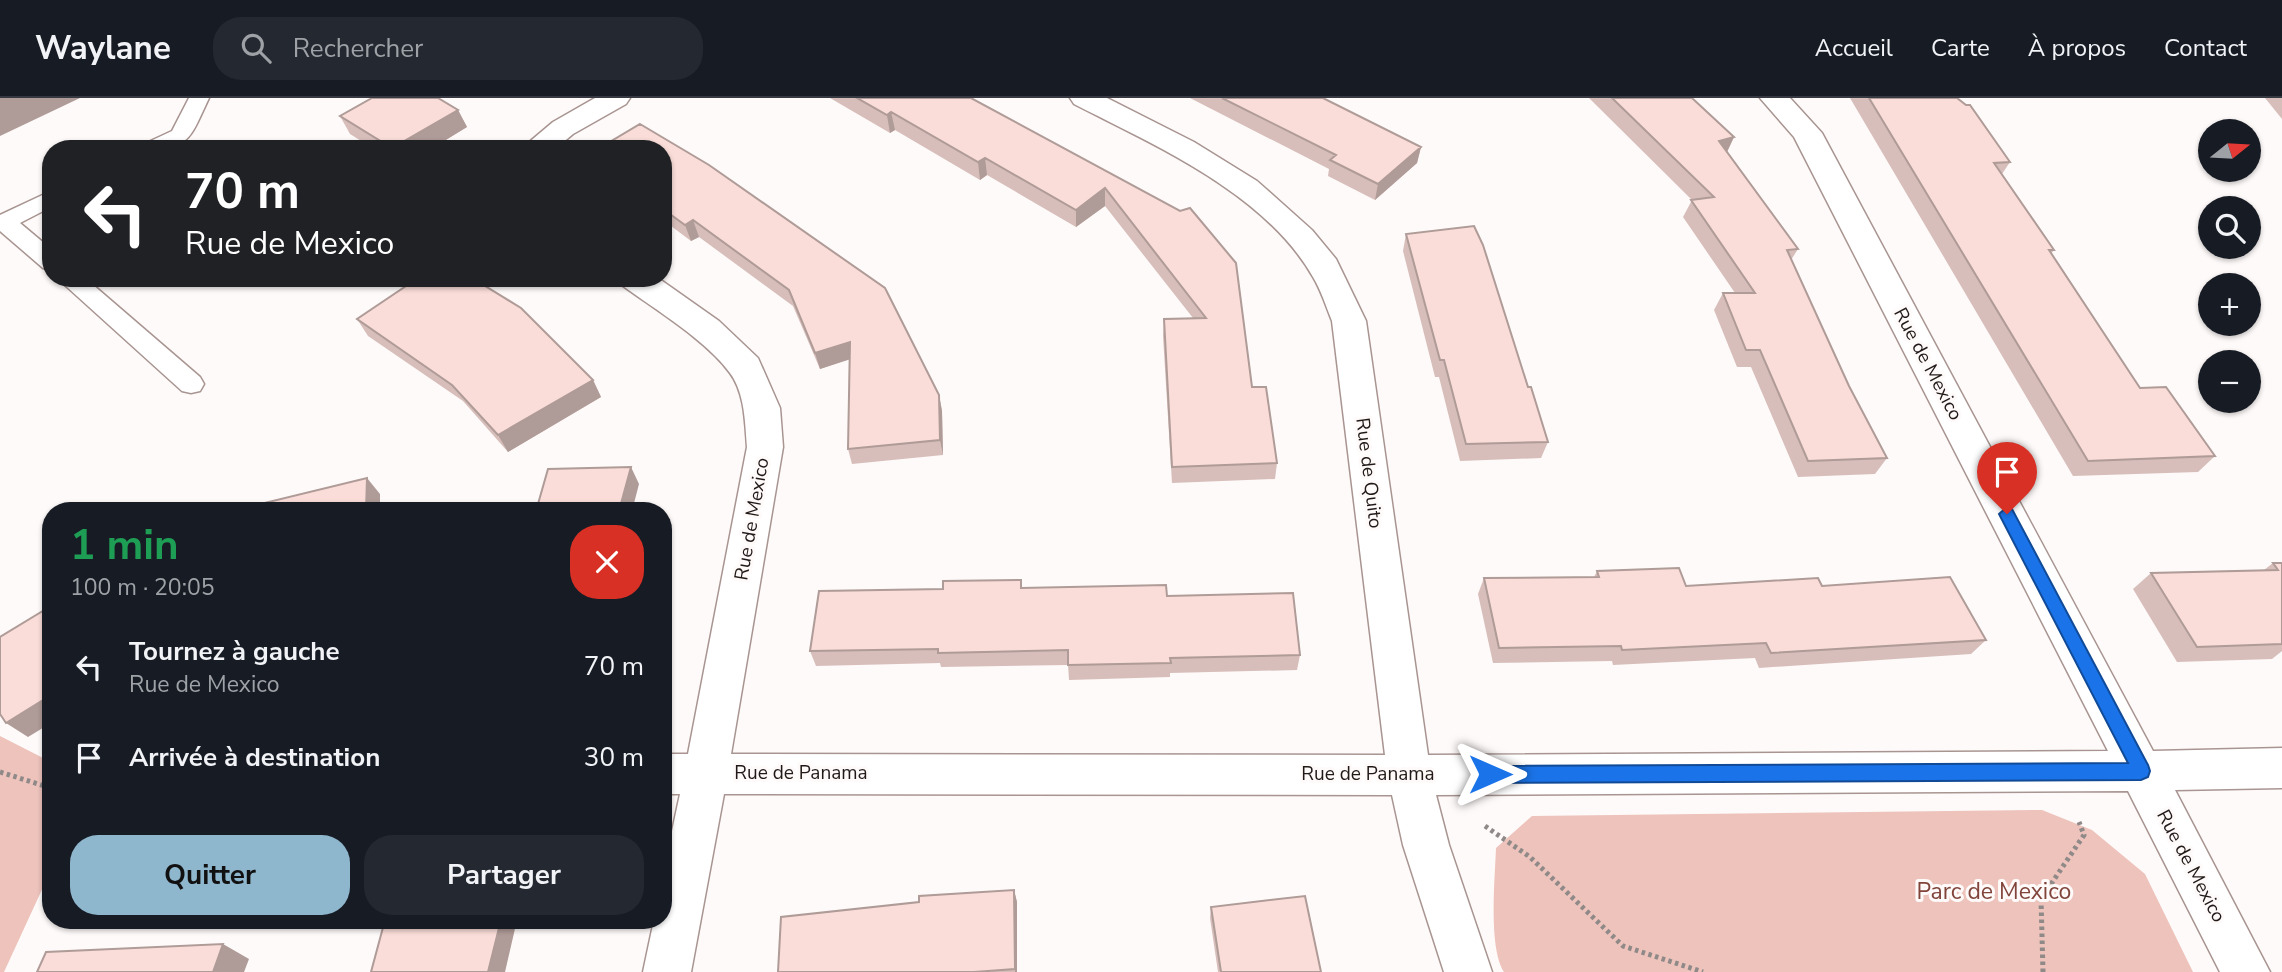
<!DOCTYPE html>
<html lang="fr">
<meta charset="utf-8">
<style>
body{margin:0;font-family:"Nunito Sans",sans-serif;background:#242831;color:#f1f3f6;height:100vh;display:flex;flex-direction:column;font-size:26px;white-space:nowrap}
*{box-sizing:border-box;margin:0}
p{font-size:23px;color:#9ea1a6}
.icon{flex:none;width:38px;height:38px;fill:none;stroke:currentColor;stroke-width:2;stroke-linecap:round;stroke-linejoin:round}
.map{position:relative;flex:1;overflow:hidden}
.details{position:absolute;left:42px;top:404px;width:630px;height:427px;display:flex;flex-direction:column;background:#171b24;border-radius:28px;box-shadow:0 2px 5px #0004}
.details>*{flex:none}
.top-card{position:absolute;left:42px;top:42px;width:630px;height:147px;border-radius:28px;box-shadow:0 2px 5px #0004;background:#202124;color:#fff;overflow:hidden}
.needle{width:46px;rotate:72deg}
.buttons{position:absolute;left:2198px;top:21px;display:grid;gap:14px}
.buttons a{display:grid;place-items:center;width:63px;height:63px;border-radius:50%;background:#171b24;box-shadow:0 2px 5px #0004;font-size:35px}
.pin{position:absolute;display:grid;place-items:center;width:60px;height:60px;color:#fff;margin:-72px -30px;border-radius:50% 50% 50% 0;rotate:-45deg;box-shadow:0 0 7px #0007}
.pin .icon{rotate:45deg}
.me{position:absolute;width:77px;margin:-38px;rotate:90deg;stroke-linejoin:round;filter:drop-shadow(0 0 5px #0008)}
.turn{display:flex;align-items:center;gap:24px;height:147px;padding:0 28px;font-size:32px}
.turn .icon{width:91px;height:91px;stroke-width:2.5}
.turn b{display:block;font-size:49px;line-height:60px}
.round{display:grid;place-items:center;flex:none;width:74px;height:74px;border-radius:28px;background:#242831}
.headline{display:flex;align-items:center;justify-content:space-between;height:119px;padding:0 28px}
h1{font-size:42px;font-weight:700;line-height:52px;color:#1e9e55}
.button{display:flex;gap:14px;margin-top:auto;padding:14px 28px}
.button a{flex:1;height:80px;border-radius:28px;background:#8eb6cd;color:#111;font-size:28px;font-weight:700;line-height:80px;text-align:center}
.button a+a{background:#242831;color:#f1f3f6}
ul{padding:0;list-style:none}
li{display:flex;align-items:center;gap:21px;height:91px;padding:0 28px}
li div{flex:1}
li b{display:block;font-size:26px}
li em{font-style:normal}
header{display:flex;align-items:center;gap:42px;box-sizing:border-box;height:98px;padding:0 35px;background:#171b24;border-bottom:2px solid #363941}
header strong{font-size:33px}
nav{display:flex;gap:38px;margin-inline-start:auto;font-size:24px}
.search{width:490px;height:63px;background:#242831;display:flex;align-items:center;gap:18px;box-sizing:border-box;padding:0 24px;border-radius:28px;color:#9ea1a6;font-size:26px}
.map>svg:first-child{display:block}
</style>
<header>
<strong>Waylane</strong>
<div class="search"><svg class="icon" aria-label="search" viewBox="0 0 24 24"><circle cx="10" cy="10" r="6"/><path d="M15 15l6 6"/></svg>Rechercher</div>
<nav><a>Accueil</a><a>Carte</a><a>À propos</a><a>Contact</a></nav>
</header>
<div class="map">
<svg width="2282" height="874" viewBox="0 0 2282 874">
<rect width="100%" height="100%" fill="#fefaf9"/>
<!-- green -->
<path fill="#edc3bc" d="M 0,638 L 51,664 L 51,772 L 4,874 L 0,874 Z
M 2042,712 L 2092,732 L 2145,776 L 2193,874 L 1504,874 C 1488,849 1495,780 1496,750 L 1532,718 Z"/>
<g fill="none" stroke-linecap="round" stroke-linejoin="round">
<defs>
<path id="lane" d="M 189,0 L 209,0 C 189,42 191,51 141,51 L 144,46 L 172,33 Z
M 51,93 L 51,109 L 20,125 L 51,151 L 51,172 L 43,170 L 0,133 L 0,117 Z
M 57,180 L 85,180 L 200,279 L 204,286 L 200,293 L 191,295 L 182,293 Z"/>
<path id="street" d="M 595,0 L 630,0 L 626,6 L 573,36 L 555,51 L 521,51 L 553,24 Z
M 1070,0 L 1107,0 L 1194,44 L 1257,83 L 1312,132 L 1336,161 L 1366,223 L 1428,657 L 2108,653 L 1794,39 L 1760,0 L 1790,0 L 1822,35 L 2153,653 L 2282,650 L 2282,690 L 2175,692 L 2270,874 L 2220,874 L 2128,693 L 1436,697 L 1449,747 L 1492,874 L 1444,874 L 1403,747 L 1392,697 L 724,696 L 691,874 L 643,874 L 654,822 L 663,822 L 663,775 L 680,696 L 663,696 L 663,656 L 688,656 L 747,349 C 745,325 745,295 730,275 C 707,243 656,212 623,188 L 619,180 L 658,180 L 719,223 L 758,260 L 780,310 L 783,349 L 731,656 L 1385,657 L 1332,223 C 1326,208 1321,192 1313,179 C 1265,95 1156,48 1074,6 Z"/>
</defs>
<!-- lane casing -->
<use href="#lane" stroke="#a89591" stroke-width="3"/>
<!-- street casing -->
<use href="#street" stroke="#a89591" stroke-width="3"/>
<!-- path -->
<path stroke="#8f8988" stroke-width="5" stroke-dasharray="3.5 3.5" stroke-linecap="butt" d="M 0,674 L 51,690
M 1485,728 L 1530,759 L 1623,848 L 1703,874
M 2043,874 L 2041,801 L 2084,737 L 2079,724"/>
<!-- lane -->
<use href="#lane" fill="#fff" fill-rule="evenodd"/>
<!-- street -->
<use href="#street" fill="#fff" fill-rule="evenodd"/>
</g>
<!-- wall -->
<path fill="#d7beba" d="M 830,0 L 971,0 L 1180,113 L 1252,289 L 1277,365 L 1275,381 L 1172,385 L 1163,238 L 1164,221 L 1193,220 L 1105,108 L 1076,129 L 987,77 L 980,82 L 895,32 L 890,35 Z
M 1190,0 L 1323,0 L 1421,49 L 1417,65 L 1375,102 L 1328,78 L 1329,71 Z
M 1589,0 L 1692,0 L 1734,39 L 1727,54 L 1798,151 L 1791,162 L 1849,288 L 1887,360 L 1875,376 L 1798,379 L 1751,269 L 1737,269 L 1714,212 L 1723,195 L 1735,195 L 1683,119 L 1692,102 Z
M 1850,0 L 1957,0 L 2010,64 L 2002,76 L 2054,152 L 2051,156 L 2140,290 L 2215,358 L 2198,374 L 2073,378 Z
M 2265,0 L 2282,0 L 2282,21 Z
M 458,12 L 467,29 L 431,51 L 374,51 L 350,36 L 340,18 Z
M 663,51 L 939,297 L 942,313 L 943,357 L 852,366 L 848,351 L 849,261 L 820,271 L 793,208 L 699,139 L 691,143 L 663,122 Z
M 1406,136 L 1528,289 L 1548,344 L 1541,360 L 1460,363 L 1439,279 L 1435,279 L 1403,153 Z
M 357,221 L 593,282 L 601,299 L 508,354 L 463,303 L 368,238 Z
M 2273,465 L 2282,465 L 2282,553 L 2272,561 L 2177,564 L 2133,491 L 2151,475 L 2264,472 Z
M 1597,473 L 1686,488 L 1822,488 L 1986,542 L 1971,556 L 1759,570 L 1755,560 L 1613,567 L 1612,563 L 1493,565 L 1478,496 L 1484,480 L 1594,479 Z
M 1022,490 L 1167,498 L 1300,557 L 1297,572 L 1170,575 L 1170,579 L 1069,582 L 1068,567 L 941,569 L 940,565 L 816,568 L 810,553 Z
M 1014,792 L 1017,804 L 1017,874 L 778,874 L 919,804 Z
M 1211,809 L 1321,874 L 1218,874 L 1210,820 Z"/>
<!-- shaded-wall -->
<path fill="#af9b97" d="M 0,0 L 80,0 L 0,38 Z
M 458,12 L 467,29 L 431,51 L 392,50 Z
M 891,14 L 895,32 L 890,35 L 887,17 Z
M 1734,39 L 1726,56 L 1719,43 Z
M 1421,49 L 1417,65 L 1375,102 L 1378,86 Z
M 985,60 L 987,77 L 980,82 L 978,64 Z
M 1105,90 L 1105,108 L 1076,129 L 1076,112 Z
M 693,122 L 699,139 L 691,143 L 685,127 Z
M 850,244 L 854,260 L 820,271 L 815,255 Z
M 593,282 L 601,299 L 508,354 L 498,337 Z
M 939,297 L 942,313 L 943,357 L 940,342 Z
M 631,369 L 639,386 L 632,413 L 619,413 Z
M 367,380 L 380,396 L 380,413 L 366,413 Z
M 51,597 L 51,625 L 28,639 L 6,625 Z
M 1014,792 L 1017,804 L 1017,874 L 1015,874 L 1015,871 Z
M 501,822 L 517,822 L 505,874 L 488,874 Z
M 223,846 L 249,861 L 244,874 L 213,874 Z"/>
<!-- building -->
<path fill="#faddd8" stroke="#af9b97" stroke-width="2" d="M 372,0 L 438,0 L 458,12 L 392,50 L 340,18 Z
M 857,0 L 971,0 L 1180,113 L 1190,110 L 1236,165 L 1252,289 L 1266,289 L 1277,365 L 1172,369 L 1164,221 L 1206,220 L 1105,90 L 1076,112 L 985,60 L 978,64 L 891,14 L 887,17 Z
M 1222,0 L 1323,0 L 1421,49 L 1378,86 L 1330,62 L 1336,57 Z
M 1612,0 L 1692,0 L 1734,39 L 1719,43 L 1798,151 L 1787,152 L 1849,288 L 1887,360 L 1808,363 L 1760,252 L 1746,252 L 1723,195 L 1755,195 L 1691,102 L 1714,99 Z
M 1869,0 L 1957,0 L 1966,7 L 1970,7 L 2010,64 L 1994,65 L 2054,152 L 2049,152 L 2140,290 L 2166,289 L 2215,358 L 2088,363 Z
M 640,26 L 709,67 L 885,190 L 939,297 L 940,342 L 848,351 L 850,244 L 815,255 L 789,192 L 693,122 L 685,127 L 663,111 L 663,51 L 598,51 Z
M 1474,128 L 1483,147 L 1528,289 L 1531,289 L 1548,344 L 1466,346 L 1444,262 L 1440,262 L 1406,136 Z
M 418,180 L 472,180 L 521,210 L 593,282 L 498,337 L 452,287 L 357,221 Z
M 631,369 L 619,413 L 536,413 L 548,371 Z
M 367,380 L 366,413 L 255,413 L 256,407 Z
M 2273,465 L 2282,465 L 2282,546 L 2197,549 L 2151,475 L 2278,472 Z
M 1679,470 L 1686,488 L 1818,480 L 1822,488 L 1950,479 L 1986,542 L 1771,555 L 1766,545 L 1622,552 L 1621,548 L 1499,550 L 1484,480 L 1599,479 L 1597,473 Z
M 1021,482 L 1021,490 L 1166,487 L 1167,498 L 1293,495 L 1300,557 L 1170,560 L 1171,565 L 1068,567 L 1068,552 L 938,555 L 938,551 L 810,553 L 819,493 L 943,491 L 943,483 Z
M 51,508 L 51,597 L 6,625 L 0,616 L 0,539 Z
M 1014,792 L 1015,871 L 974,874 L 778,874 L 781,819 L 919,804 L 919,798 Z
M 1305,798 L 1321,874 L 1221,874 L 1211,809 Z
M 385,822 L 501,822 L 488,874 L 371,874 Z
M 223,846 L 213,874 L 37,874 L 46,854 Z"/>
<!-- route -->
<path fill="#1a73e8" stroke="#114b97" stroke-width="2" d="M 2007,409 L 2012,411 L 2148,667 L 2150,673 L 2148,679 L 2141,682 L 1490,685 L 1484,682 L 1481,676 L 1484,670 L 1490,668 L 2128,665 L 1999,416 Z"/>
<g text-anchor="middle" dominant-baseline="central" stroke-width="6" stroke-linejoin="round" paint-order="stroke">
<!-- street labels -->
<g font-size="19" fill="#201917" stroke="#fefaf9">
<text transform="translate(1928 266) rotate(62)">Rue de Mexico</text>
<text transform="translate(1369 375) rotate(83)">Rue de Quito</text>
<text transform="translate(752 421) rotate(-80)">Rue de Mexico</text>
<text x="801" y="675">Rue de Panama</text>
<text x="1368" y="676">Rue de Panama</text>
<text transform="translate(2191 768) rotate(62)">Rue de Mexico</text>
</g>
<!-- near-park labels -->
<g font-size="23" fill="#81443b" stroke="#fefaf9">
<text x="1994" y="793">Parc de Mexico</text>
</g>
</g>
</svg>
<div class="buttons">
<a><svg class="needle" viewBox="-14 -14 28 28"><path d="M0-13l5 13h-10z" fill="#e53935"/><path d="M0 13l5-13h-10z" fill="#9ea1a6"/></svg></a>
<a><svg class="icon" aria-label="search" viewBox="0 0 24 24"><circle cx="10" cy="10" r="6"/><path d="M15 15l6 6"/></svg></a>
<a>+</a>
<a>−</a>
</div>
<div class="pin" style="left:2007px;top:416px;background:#d93025"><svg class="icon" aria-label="arrive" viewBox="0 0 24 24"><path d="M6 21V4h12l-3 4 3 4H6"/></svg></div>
<svg class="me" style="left:1490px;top:676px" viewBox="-20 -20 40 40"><path d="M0-17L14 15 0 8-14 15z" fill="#1a73e8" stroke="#fff" stroke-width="4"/></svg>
<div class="top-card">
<div class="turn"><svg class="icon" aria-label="left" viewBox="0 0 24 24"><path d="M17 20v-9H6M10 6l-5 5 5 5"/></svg><div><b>70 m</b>Rue de Mexico</div></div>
</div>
<section class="details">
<div class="headline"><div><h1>1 min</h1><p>100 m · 20:05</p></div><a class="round" style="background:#d93025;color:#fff"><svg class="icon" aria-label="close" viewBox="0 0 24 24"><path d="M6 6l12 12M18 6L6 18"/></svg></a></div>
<ul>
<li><svg class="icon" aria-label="left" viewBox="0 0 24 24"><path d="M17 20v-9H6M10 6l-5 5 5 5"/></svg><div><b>Tournez à gauche</b><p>Rue de Mexico</p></div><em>70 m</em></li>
<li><svg class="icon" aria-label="arrive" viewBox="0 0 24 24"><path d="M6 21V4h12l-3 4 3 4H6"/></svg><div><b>Arrivée à destination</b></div><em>30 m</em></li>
</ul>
<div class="button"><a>Quitter</a><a>Partager</a></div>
</section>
</div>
